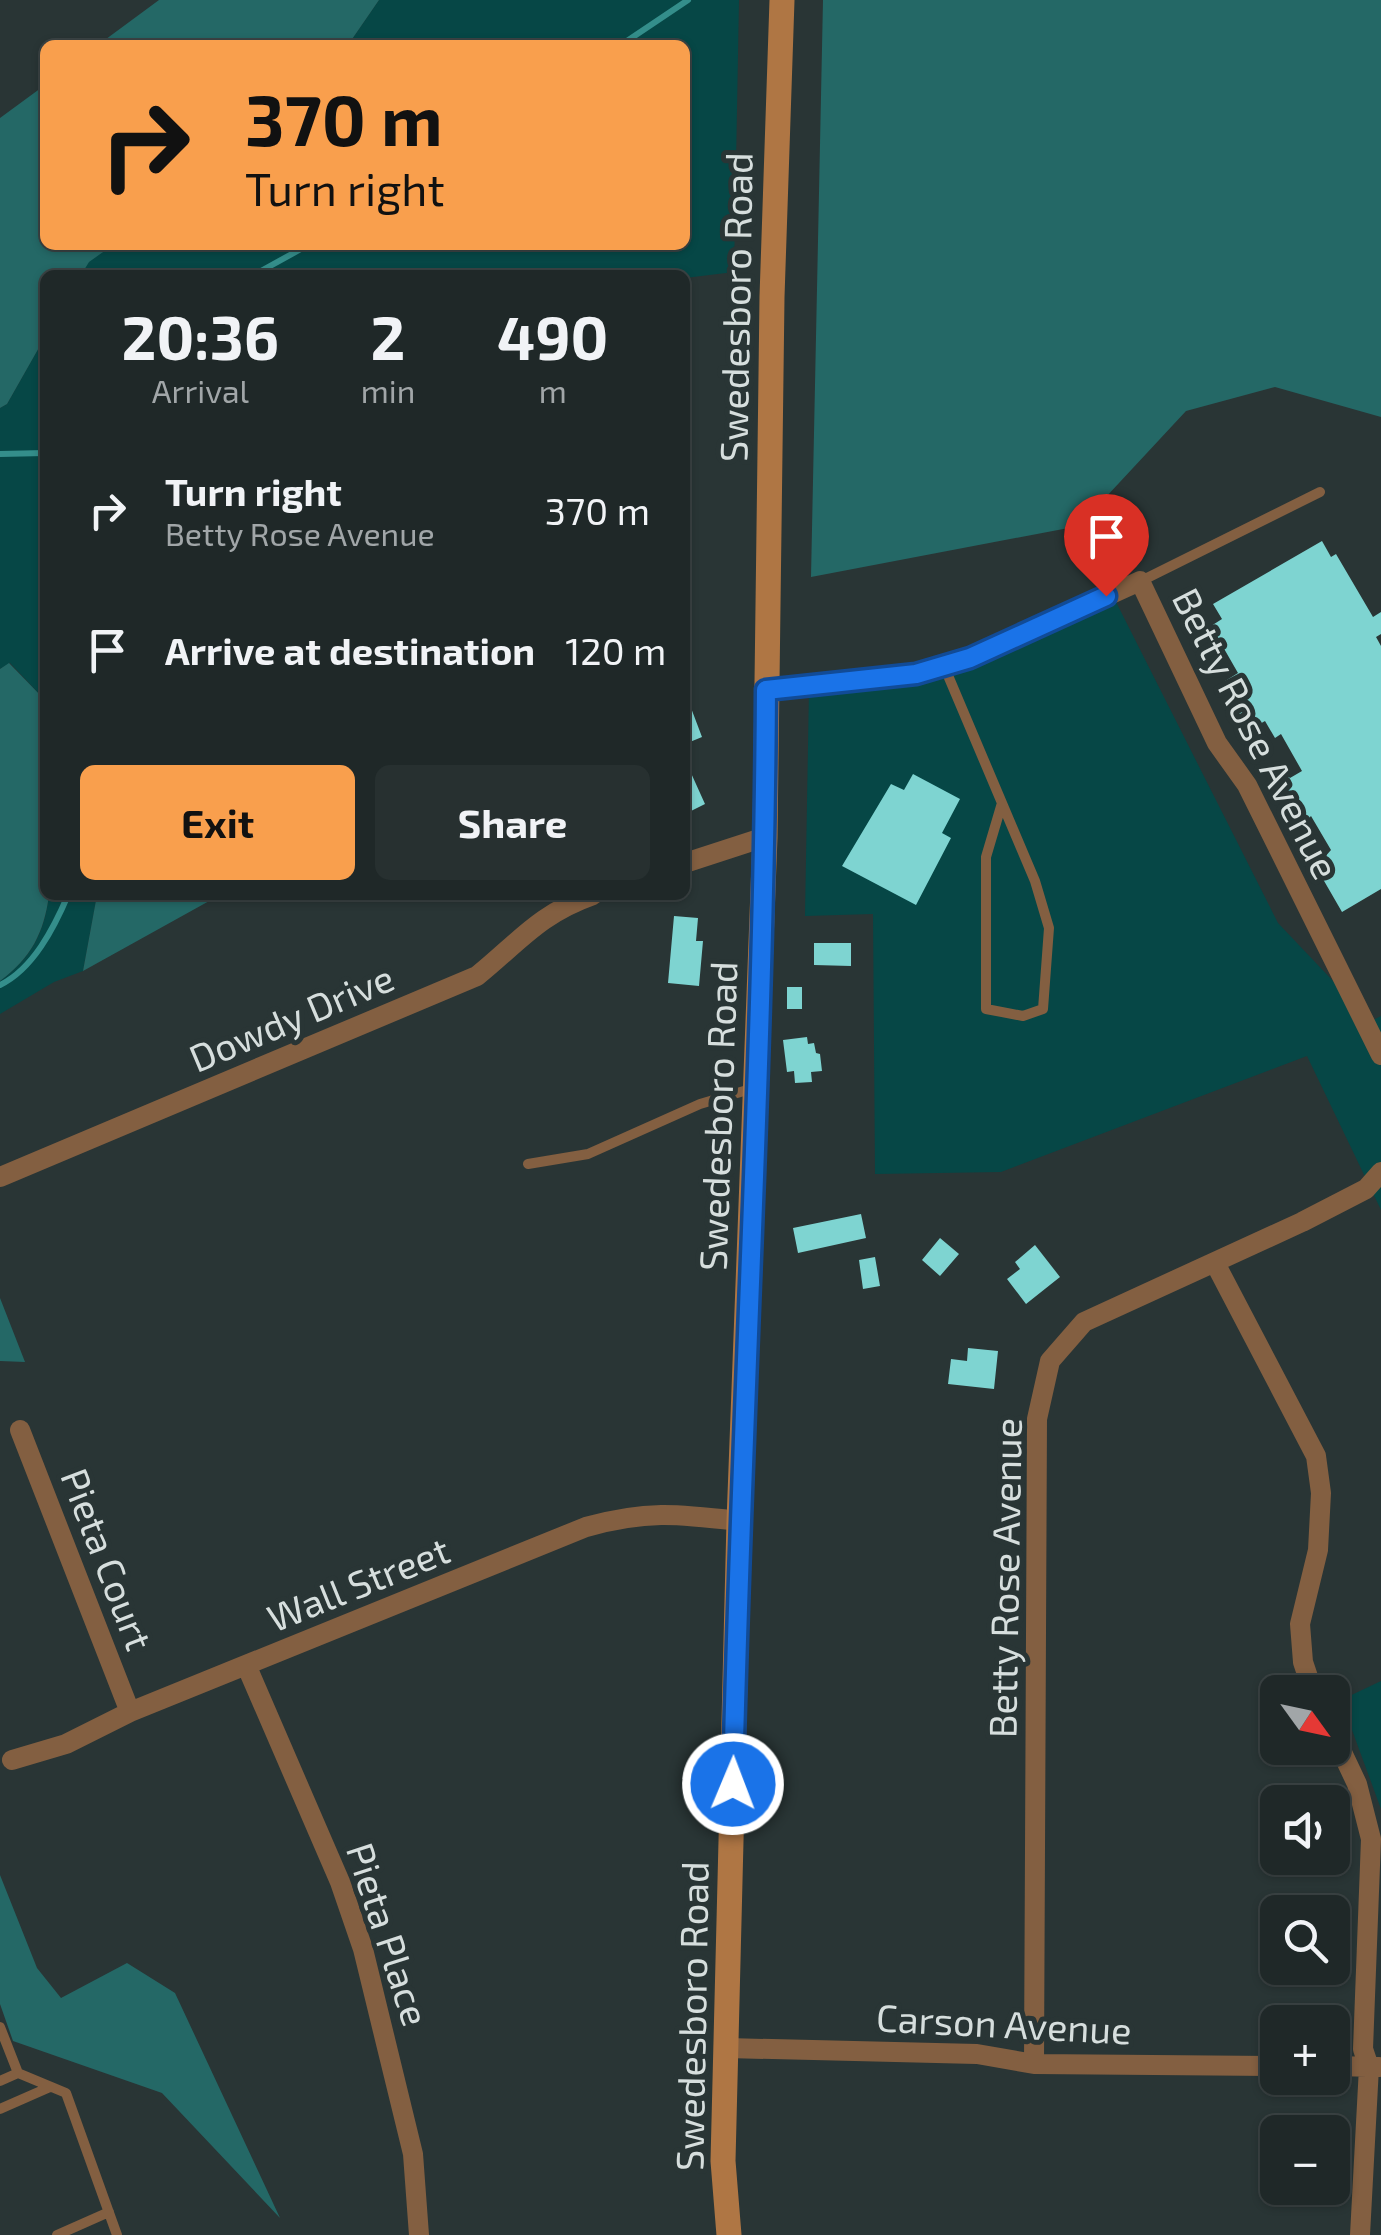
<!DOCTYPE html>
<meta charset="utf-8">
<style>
body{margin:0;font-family:"Exo 2",sans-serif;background:#273030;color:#f1f3f6;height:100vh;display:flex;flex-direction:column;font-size:38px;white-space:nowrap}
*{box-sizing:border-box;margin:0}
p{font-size:32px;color:#a1a6a8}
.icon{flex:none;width:55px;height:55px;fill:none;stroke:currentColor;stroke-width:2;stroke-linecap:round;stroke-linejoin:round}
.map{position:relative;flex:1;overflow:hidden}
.sheet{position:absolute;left:40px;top:270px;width:650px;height:630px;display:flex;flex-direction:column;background:#1f2828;border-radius:15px;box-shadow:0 2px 8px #0004,0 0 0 2px #3c4445}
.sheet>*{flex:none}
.top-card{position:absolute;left:40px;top:40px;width:650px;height:210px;border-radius:15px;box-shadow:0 2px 8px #0004,0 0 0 2px #3c4445;background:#f99f4d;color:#111;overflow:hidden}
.needle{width:65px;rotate:123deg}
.controls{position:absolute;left:1260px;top:1675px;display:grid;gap:20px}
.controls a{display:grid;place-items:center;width:90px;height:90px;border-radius:15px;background:#1f2828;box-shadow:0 2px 8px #0004,0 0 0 2px #3c4445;font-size:50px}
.pin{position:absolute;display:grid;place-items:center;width:85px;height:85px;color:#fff;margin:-102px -42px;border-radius:50% 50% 50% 0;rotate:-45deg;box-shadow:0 0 10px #0007}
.pin .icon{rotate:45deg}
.me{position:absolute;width:110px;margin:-55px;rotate:1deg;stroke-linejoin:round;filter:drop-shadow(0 0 8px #0008)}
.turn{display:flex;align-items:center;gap:35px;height:210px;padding:0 40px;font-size:45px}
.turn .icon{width:130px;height:130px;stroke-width:2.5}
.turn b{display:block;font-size:70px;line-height:85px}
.eta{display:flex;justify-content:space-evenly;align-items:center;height:170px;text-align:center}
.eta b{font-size:60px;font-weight:700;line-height:70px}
.action{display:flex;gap:20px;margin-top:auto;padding:20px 40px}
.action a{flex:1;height:115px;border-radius:15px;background:#f99f4d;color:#111;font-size:40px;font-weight:700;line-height:115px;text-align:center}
.action a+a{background:#273030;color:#f1f3f6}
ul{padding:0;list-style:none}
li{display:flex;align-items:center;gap:30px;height:140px;padding:0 40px}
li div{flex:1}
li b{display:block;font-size:38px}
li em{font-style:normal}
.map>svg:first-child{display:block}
</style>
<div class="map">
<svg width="1381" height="2235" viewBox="0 0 1381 2235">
<rect width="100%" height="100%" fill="#293535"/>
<!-- green -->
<path fill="#064746" d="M 379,0 L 739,0 L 734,272 L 685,278 L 685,275 L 81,275 L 88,262 L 113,245 L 685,245 L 685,45 L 348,45 Z
M 45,337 L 45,700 L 10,663 L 0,669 L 0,408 L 7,404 Z
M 1114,598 L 1278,923 L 1371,1021 L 1381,1016 L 1381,1210 L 1307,1056 L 1001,1172 L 875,1174 L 873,914 L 805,916 L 809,690 L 942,673 Z
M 49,895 L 97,895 L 83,971 L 54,982 L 0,1014 L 0,981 C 31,958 44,934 49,895 Z
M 1381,1681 L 1381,1809 L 1341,1700 Z"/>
<!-- forest -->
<path fill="#246866" d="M 159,0 L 379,0 L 348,45 L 98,45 Z
M 823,0 L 1381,0 L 1381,417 L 1275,387 L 1186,411 L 1079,526 L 811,577 Z
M 45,85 L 45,245 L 113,245 L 89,262 L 81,275 L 45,275 L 45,337 L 7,404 L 0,408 L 0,118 Z
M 9,663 L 45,700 L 45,895 L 49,895 C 44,933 31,958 0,981 L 0,669 Z
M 97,895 L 220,895 L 83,971 Z
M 0,1298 L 25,1362 L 0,1361 Z
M 0,1875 L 37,1968 L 61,1998 L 127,1963 L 175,1993 L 280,2218 L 162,2093 L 13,2041 L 0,2004 Z"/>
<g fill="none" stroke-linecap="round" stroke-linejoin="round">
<!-- stream -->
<path stroke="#348e8b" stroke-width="6" d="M 621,45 L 688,0
M 254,275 L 308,245
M 0,454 L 45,453
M 0,985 C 33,969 54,928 68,895"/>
</g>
<!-- building -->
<path fill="#7ed4d1" d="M 1322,541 L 1331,557 L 1336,554 L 1373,617 L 1381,612 L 1381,634 L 1376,637 L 1381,646 L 1381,889 L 1342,912 L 1316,867 L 1331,850 L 1311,816 L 1302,825 L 1270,769 L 1275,764 L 1290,778 L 1302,771 L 1281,734 L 1275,738 L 1265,721 L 1249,730 L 1222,683 L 1238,673 L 1211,626 L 1222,619 L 1213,604 Z
M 685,692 L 702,737 L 685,744 Z
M 691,773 L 705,804 L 685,814 L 685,776 Z
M 913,774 L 960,799 L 942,833 L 951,838 L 916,905 L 842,866 L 891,784 L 904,790 Z
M 674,916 L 698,918 L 696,941 L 703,941 L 699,986 L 668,983 Z
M 814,943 L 851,943 L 851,966 L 814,965 Z
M 787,987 L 802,987 L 802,1009 L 787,1009 Z
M 807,1037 L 808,1044 L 814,1043 L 816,1053 L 820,1054 L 822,1071 L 811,1072 L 812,1082 L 795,1083 L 794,1071 L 787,1072 L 783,1040 Z
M 861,1214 L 866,1238 L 798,1253 L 793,1228 Z
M 940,1238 L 959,1254 L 940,1276 L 922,1260 Z
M 1035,1245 L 1060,1277 L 1026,1304 L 1007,1279 L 1020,1269 L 1015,1262 Z
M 875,1257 L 880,1286 L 863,1289 L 859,1260 Z
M 968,1348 L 998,1351 L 994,1389 L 948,1384 L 951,1359 L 967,1361 Z"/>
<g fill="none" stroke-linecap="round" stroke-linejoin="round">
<!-- lane -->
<path stroke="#835f41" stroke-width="10" d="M 1141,581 L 1320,492
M 944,666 L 1035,881 L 1049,928 L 1043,1009 L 1023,1016 L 986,1009 L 986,857 L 1002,803
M 528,1164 L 588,1154 L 700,1104 L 754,1088
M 0,2027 L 18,2073
M 0,2081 L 18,2073 L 66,2093 L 117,2235
M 0,2109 L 50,2087
M 57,2235 L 109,2212"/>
<!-- street -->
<path stroke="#835f41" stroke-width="20" d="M 766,691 L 916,674 L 970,658 L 1140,581 L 1217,743 L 1247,785 L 1381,1055
M 685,863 L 765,837
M 0,1177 L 477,976 C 519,942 539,914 593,895
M 1215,1263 L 1316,1456 L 1321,1493 L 1318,1550 L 1300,1624 L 1303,1662 L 1313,1692
M 20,1430 L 130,1712
M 247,1667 L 340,1882 L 363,1949 L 413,2154 L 419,2235
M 1332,1731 L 1357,1784 L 1371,1839 L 1363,2049 L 1369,2067 L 1360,2235
M 12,1760 L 66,1744 L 130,1712 L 586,1527 C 647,1510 678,1514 739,1521
M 727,2048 L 977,2054 L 1034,2064 L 1278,2066
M 1034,2064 L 1037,1419 L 1050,1361 L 1084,1322 L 1302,1222 L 1366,1189 L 1381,1172
M 1332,2066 L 1379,2067"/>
<!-- secondary -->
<path stroke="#af7644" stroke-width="25" d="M 729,2235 L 723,2161 L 739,1521 L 765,837 L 772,297 L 782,0"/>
</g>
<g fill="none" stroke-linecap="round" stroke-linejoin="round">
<defs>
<path id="route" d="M 733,1784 C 741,1420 764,1055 766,690 L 916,674 L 970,658 L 1106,596"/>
</defs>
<!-- route casing -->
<use href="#route" stroke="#114b97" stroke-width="25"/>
<!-- route -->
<use href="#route" stroke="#1a73e8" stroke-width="18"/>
</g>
<g text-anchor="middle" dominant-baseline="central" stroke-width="10" stroke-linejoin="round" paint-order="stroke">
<!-- street labels -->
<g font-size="38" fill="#d6dedd" stroke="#293535">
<text transform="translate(735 307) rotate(-89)">Swedesboro Road</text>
<text transform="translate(1257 733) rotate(63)">Betty Rose Avenue</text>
<text transform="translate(291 1017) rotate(-23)">Dowdy Drive</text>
<text transform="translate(717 1116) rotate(-88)">Swedesboro Road</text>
<text transform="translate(108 1559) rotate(69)">Pieta Court</text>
<text transform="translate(1004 1578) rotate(-89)">Betty Rose Avenue</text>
<text transform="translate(358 1583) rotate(-22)">Wall Street</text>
<text transform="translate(389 1934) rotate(72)">Pieta Place</text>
<text transform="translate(691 2016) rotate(-89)">Swedesboro Road</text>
<text transform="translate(1004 2023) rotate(3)">Carson Avenue</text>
</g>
</g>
</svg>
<div class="controls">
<a><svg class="needle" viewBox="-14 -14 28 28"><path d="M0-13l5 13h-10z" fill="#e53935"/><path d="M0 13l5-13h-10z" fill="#a1a6a8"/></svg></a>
<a><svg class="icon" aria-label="sound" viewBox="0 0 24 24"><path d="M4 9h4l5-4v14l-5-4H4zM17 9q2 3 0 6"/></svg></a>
<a><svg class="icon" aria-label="search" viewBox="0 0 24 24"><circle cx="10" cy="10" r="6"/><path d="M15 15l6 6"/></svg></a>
<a>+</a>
<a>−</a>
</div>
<div class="pin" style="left:1106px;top:596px;background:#d93025"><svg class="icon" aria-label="arrive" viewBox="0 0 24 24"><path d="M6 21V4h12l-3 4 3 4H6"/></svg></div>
<svg class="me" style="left:733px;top:1784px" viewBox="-20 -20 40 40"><circle r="17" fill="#1a73e8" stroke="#fff" stroke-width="3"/><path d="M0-11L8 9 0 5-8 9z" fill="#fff"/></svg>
<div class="top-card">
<div class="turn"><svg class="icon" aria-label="right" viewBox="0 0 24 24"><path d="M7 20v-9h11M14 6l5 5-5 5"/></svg><div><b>370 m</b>Turn right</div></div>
</div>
<section class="sheet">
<div class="eta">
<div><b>20:36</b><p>Arrival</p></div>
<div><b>2</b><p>min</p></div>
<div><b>490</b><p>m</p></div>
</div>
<ul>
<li><svg class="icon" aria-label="right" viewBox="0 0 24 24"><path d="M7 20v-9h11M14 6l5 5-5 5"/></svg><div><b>Turn right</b><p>Betty Rose Avenue</p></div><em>370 m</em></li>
<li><svg class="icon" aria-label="arrive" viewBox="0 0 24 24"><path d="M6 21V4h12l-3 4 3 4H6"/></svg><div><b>Arrive at destination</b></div><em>120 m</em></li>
</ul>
<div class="action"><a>Exit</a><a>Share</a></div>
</section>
</div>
